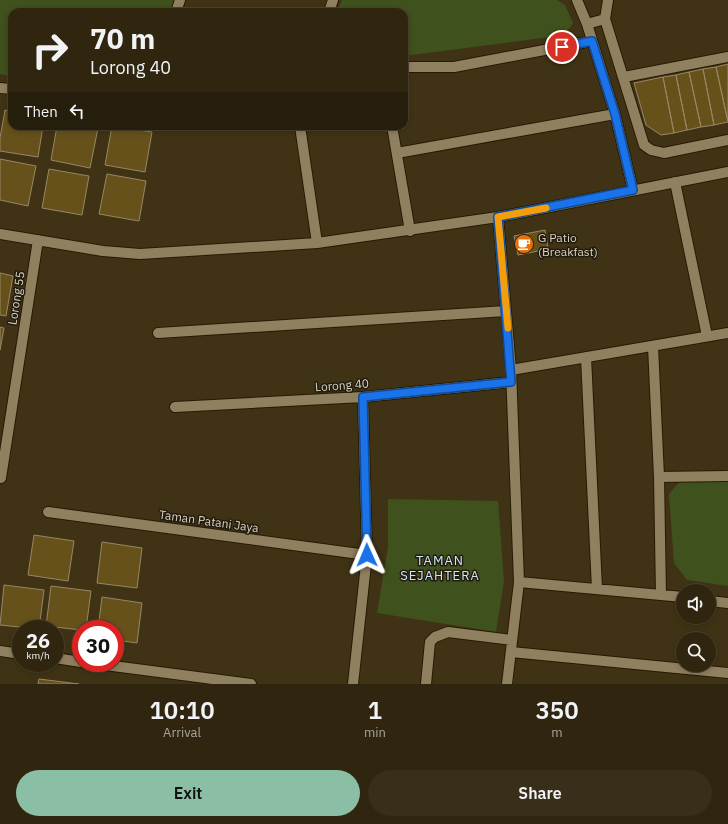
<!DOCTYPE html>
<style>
body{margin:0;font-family:"IBM Plex Sans",sans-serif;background:#382e19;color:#f1f3f6;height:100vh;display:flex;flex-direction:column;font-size:15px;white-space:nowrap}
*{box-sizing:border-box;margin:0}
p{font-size:13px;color:#a8a59f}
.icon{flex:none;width:22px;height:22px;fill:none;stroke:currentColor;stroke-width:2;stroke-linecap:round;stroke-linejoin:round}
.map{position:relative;height:684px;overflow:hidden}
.panel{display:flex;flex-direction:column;background:#302610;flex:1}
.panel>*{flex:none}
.top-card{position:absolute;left:8px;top:8px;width:400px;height:122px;border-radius:12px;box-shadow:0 2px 6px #0003,0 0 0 1px #4b4330;background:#302610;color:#f1f3f6;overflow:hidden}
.tools{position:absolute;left:676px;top:584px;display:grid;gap:8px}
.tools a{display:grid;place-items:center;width:40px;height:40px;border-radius:50%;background:#302610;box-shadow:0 2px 6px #0003,0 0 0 1px #4b4330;font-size:20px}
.speed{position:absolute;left:12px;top:620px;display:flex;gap:8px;font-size:20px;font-weight:700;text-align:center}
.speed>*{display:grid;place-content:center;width:52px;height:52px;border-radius:50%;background:#302610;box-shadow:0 2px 6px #0003,0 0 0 1px #4b4330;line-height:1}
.speed small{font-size:10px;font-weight:400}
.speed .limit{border:6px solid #d22;background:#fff;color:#111}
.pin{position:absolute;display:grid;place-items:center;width:34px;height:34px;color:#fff;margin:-17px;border:2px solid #fff;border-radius:50%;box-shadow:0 1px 4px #0007}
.me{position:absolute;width:44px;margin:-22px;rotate:359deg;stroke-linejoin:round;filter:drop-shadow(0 0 3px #0008)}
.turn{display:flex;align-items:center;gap:14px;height:84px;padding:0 16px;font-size:18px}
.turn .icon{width:52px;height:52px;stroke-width:2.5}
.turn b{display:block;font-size:28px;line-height:34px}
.then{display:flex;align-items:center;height:38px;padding:0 16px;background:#0003;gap:8px;font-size:15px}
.eta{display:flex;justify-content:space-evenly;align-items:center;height:68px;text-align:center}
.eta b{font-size:24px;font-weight:600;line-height:28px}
.button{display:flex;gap:8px;margin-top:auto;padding:8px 16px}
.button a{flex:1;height:46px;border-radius:24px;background:#8abfa5;color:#111;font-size:16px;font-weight:600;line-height:46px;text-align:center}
.button a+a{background:#382e19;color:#f1f3f6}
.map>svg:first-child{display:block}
</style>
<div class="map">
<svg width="728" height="684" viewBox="0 0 728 684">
<rect width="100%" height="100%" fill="#403315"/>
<!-- green -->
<path fill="#3f511c" d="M 0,0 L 181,0 L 177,12 L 12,12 L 12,76 L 0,74 Z
M 342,0 L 557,0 L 565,5 L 573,23 L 565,35 L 404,56 L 404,12 L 337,12 Z
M 728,478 L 728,586 L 687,580 L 674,563 L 669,494 L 680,481 Z
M 388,499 L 498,501 L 504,581 L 496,632 L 377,613 L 388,547 Z"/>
<!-- building -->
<path fill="#67511a" stroke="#968766" d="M 728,64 L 728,122 L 716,67 Z
M 716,67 L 728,122 L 714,125 L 703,69 Z
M 703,69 L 714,125 L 701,127 L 689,72 Z
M 689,72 L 701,127 L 687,130 L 676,75 Z
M 676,75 L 687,130 L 674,133 L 663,77 Z
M 663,77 L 674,133 L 661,135 L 646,125 L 634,83 Z
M 5,110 L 12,112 L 12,126 L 43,126 L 38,157 L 0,151 L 0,138 Z
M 57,126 L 98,128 L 90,168 L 51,160 Z
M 112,126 L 152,132 L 145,172 L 105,165 Z
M 0,159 L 36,166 L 28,206 L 0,200 Z
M 49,169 L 89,176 L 82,215 L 42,208 Z
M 107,174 L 146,181 L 139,221 L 99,214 Z
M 545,230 L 548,249 L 518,255 L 514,236 Z
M 0,273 L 13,276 L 6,316 L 0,315 Z
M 0,327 L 4,328 L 0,350 Z
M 34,535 L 74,541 L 68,581 L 28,575 Z
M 102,542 L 142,548 L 137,588 L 97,583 Z
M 4,585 L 44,590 L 39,629 L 0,625 Z
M 51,586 L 91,591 L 86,629 L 81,629 L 81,630 L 46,626 Z
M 102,597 L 142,603 L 137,643 L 115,640 L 115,629 L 98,629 Z
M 39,679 L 79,684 L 38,684 Z"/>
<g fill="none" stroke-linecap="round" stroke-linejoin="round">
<defs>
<path id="minor" d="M 577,0 L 587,24 L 615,114 L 633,190
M 176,12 L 180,0
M 329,12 L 333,0
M 605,19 L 644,145 L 651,150 L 664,153 L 728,140
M 587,24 L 605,19 L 608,0
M 404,67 L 454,67 L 592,41
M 624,77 L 728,57
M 0,88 L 12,89
M 300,126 L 317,243
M 392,126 L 410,231
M 397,153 L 615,114
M 675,182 L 707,336
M 498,217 L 511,370 L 519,582 L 507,684
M 0,234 L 103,251 L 140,254 L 317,243 L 498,217 L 728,172
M 158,333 L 506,311
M 653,346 L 659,477 L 661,595
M 586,357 L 597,589
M 511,370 L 728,333
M 175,407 L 363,397 L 511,382
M 659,477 L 728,476
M 1,478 L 38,240
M 48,512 L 367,555
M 519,582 L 683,597
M 709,601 L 728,603
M 0,651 L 21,654
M 511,652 L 728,673
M 55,658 L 81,662
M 90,663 L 251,684
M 353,684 L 367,555 L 363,397
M 426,684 L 430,642 L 435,637 L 448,632 L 512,640"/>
</defs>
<!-- minor casing -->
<use href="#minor" stroke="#271a00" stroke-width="12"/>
<!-- minor -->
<use href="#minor" stroke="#8f8060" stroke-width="10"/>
</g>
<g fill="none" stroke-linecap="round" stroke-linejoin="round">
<defs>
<path id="route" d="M 367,555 L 363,397 L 511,382 L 498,217 L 633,190 L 615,114 L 592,41 L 562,47"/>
</defs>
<!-- route casing -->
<use href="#route" stroke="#114b97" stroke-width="10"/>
<!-- route -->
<use href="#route" stroke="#1a73e8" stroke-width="7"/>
<!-- slow -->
<path stroke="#f59e0b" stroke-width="7" d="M 508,328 L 498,217 L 546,208"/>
</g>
<!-- icons -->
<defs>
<symbol id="cafe-disc" viewBox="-11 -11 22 22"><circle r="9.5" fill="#e8710a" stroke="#221c0f"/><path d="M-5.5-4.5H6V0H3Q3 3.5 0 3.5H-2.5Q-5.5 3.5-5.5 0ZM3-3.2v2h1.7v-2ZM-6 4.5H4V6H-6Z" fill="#fff"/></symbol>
</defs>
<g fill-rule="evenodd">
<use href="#cafe-disc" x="513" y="233" width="22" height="22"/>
</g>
<g text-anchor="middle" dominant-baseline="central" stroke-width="3" stroke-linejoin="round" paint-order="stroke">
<!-- poi labels -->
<g font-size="12" fill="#dad2c1" stroke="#221c0f" text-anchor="start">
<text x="538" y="237">G Patio<tspan x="538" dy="14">(Breakfast)</tspan></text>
</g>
<!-- street labels -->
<g font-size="12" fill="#dad2c1" stroke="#221c0f">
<text transform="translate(16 298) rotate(-81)">Lorong 55</text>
<text transform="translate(342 385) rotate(-4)">Lorong 40</text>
<text transform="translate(209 521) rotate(8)">Taman Patani Jaya</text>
</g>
<!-- neighbourhood labels -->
<g font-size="13" letter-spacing="1" fill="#cee6fc" stroke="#221c0f">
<text x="440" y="560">TAMAN<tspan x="440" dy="15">SEJAHTERA</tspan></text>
</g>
</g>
</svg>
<div class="tools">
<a><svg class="icon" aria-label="sound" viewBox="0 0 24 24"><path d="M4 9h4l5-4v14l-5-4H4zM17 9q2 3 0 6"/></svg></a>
<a><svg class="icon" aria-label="search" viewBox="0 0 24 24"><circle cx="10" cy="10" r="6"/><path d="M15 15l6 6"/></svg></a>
</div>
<div class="speed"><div>26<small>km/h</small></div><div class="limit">30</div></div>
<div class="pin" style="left:562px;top:47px;background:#d93025"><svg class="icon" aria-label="arrive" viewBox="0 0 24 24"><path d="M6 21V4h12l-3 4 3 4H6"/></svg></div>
<svg class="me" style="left:367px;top:555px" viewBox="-20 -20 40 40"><path d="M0-17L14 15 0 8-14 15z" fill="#1a73e8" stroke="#fff" stroke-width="4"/></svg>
<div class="top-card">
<div class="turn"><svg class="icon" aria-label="right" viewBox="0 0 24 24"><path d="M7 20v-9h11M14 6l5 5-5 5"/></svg><div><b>70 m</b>Lorong 40</div></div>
<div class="then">Then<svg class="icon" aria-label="left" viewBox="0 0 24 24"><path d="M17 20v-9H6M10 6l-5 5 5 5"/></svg></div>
</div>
</div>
<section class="panel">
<div class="eta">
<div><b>10:10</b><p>Arrival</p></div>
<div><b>1</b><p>min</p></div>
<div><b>350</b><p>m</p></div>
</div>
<div class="button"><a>Exit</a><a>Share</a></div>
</section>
